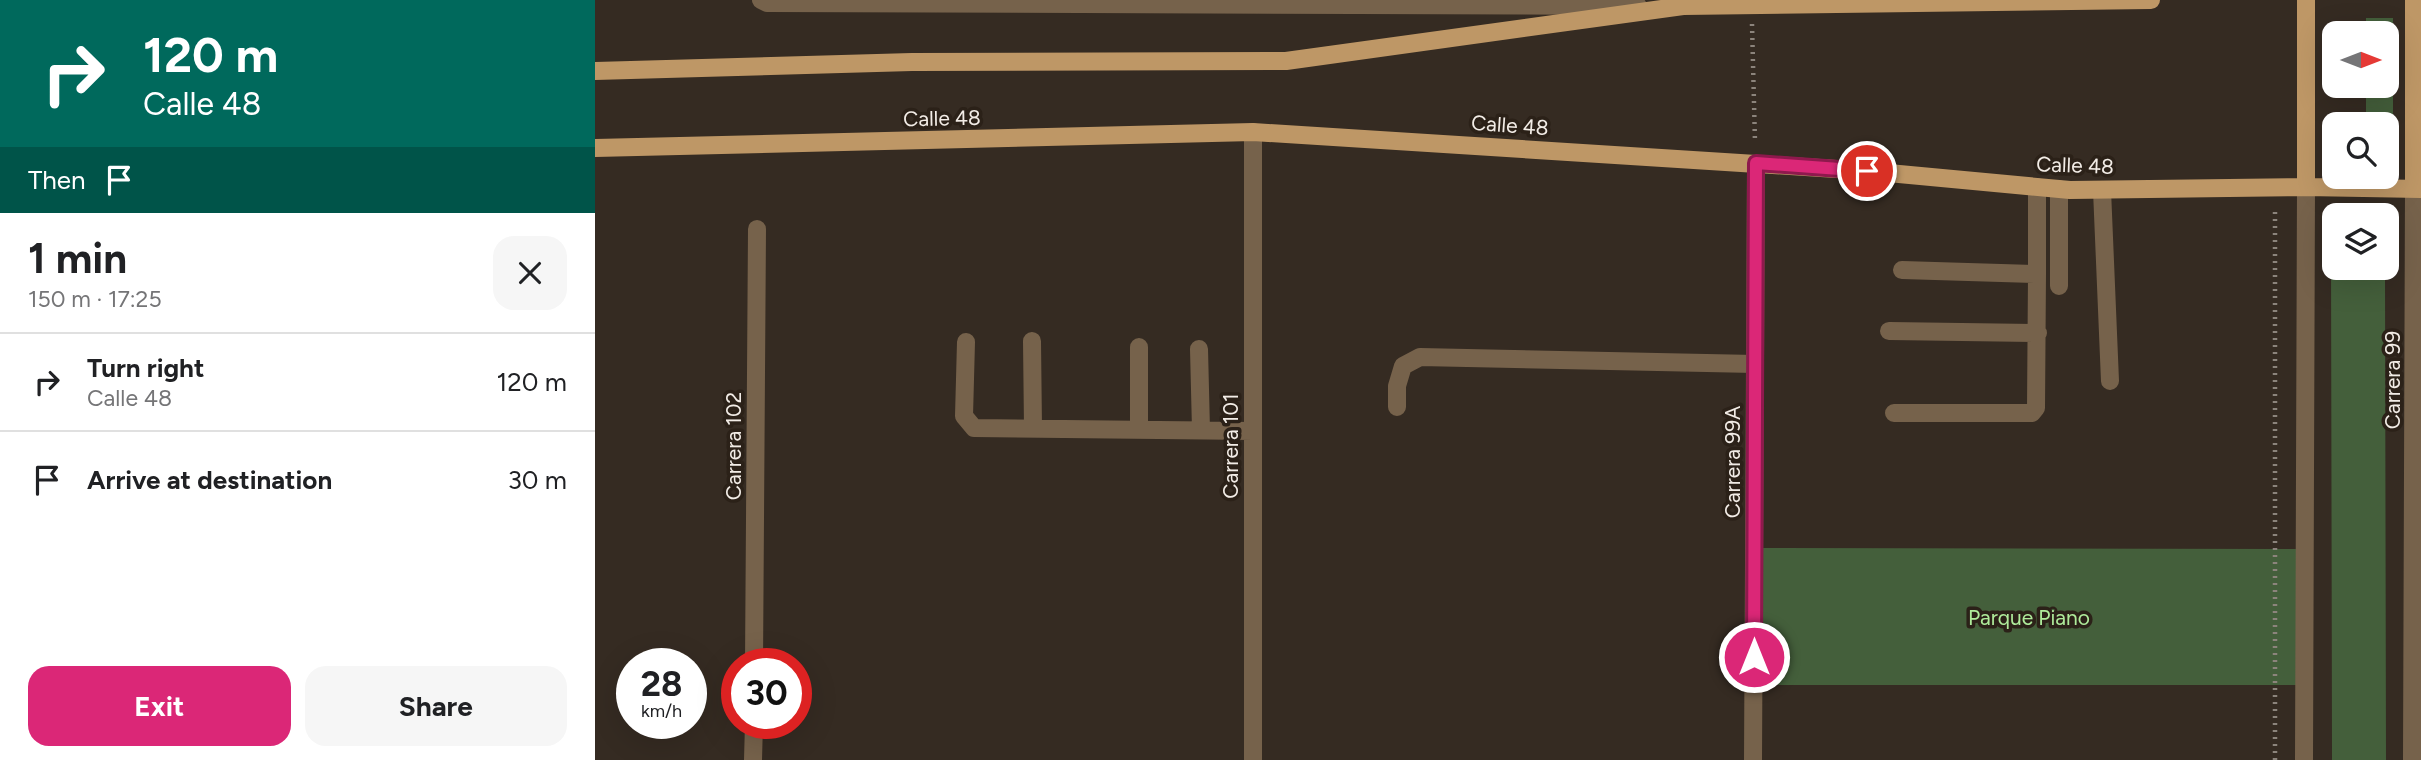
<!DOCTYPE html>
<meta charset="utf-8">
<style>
body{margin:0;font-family:Figtree,sans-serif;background:#f6f6f6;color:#202124;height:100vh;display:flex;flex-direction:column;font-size:26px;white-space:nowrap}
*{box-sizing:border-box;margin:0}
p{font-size:23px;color:#757577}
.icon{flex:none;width:38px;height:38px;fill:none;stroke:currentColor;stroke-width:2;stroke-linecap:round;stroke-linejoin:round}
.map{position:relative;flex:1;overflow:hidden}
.side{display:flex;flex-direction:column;background:#fff;width:595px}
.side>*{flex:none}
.hud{background:#00695c;color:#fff;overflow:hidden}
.needle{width:46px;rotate:90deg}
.buttons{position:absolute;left:1727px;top:21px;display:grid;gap:14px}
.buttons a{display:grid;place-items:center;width:77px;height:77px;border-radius:14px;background:#fff;box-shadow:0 7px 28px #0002;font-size:35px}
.speed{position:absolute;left:21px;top:648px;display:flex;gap:14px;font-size:35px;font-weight:700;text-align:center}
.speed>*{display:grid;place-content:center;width:91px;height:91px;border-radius:50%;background:#fff;box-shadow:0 7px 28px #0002;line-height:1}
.speed small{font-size:18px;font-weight:400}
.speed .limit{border:10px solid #d22;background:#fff;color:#111}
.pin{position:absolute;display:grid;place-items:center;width:60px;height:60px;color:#fff;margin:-30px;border:4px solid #fff;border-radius:50%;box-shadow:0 2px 7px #0007}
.me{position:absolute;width:77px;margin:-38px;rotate:0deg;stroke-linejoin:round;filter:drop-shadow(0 0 5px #0008)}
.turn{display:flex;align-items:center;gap:24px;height:147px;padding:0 28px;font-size:32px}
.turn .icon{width:91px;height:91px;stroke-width:2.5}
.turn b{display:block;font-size:49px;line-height:60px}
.then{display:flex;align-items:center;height:66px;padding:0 28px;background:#0003;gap:14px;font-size:26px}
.round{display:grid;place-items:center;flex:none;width:74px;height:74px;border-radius:21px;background:#f6f6f6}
.headline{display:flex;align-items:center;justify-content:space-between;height:119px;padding:0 28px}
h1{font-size:42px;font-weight:700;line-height:52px}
.cta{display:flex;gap:14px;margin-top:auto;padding:14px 28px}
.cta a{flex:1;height:80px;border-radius:21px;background:#db2777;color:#fff;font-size:28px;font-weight:700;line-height:80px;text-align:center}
.cta a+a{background:#f6f6f6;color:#202124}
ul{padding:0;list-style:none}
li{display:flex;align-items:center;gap:21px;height:98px;padding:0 28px;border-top:2px solid #e0e0e0}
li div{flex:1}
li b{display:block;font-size:26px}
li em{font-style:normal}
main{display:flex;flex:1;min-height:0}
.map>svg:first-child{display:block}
</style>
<main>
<section class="side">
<div class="hud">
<div class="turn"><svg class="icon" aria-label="right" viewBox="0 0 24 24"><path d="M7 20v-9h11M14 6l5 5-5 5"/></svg><div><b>120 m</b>Calle 48</div></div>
<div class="then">Then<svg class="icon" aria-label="arrive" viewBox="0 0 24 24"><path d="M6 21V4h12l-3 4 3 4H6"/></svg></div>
</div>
<div class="headline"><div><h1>1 min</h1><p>150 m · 17:25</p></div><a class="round"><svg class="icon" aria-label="close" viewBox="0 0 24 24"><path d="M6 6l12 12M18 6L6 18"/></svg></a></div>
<ul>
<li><svg class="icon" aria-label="right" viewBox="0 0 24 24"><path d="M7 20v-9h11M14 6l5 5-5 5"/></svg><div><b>Turn right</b><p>Calle 48</p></div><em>120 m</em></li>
<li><svg class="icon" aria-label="arrive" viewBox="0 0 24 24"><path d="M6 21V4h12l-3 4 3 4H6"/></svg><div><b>Arrive at destination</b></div><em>30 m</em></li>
</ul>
<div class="cta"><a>Exit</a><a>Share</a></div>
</section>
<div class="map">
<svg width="1826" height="760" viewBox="0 0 1826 760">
<rect width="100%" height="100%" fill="#352b22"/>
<!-- green -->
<path fill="#445f3b" d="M 1771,18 L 1798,18 L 1798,164 L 1792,164 L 1792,124 L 1771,124 L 1771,86 L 1792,86 L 1792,33 L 1771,33 Z
M 1739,236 L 1740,268 L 1790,268 L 1791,760 L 1737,760 L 1736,254 Z
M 1159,548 L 1710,549 L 1709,685 L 1159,685 Z"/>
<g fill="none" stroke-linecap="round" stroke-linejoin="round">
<!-- path -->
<path stroke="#8c847c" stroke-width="4.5" stroke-dasharray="2 5" stroke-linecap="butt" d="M 1157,24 L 1160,142
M 1680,760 L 1680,212"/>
<!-- minor -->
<path stroke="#76624b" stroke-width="18" d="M 166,0 L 172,3 L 1043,6
M 1464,189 L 1464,286
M 1507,190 L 1515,381
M 1307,270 L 1442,274 L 1442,187
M 1294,331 L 1443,333
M 437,341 L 438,428
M 371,342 L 369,416 L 379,428 L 658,431
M 544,347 L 544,430
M 604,349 L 606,430
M 802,407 L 802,386 L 808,366 L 825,357 L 1160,364
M 1299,413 L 1437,413 L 1441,408 L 1442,274
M 159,663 L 162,229
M 158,760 L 159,723
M 658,760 L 658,132
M 1158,760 L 1161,164
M 1709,760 L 1711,187
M 1817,760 L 1819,189"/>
<!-- major -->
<path stroke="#be9766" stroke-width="18" d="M 1819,0 L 1819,189
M 0,71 L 317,62 L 691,61 L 1088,6 L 1556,0
M 0,148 L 658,132 L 1272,171 L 1475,190 L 1711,187 L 1826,189
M 1711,187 L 1711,0"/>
</g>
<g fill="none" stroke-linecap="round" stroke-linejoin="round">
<defs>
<path id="route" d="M 1159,657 L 1161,163 L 1272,171"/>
</defs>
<!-- route casing -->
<use href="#route" stroke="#8e194d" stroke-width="18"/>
<!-- route -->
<use href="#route" stroke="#db2777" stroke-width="12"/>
</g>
<g text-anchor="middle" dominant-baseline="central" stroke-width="7" stroke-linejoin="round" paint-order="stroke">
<!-- street labels -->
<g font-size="21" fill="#f2ece6" stroke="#2b2118">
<text transform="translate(347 118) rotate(-1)">Calle 48</text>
<text transform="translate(915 125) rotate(4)">Calle 48</text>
<text transform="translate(1480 165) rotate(2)">Calle 48</text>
<text transform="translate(1797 380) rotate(-90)">Carrera 99</text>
<text transform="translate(138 446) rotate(-90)">Carrera 102</text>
<text transform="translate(635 446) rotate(-90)">Carrera 101</text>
<text transform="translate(1137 462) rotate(-90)">Carrera 99A</text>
</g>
<!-- park labels -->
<g font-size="21" fill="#afec9b" stroke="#2b2118">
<text x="1434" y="617">Parque Piano</text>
</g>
</g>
</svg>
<div class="buttons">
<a><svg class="needle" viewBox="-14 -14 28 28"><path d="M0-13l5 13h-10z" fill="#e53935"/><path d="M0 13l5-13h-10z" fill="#757577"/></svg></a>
<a><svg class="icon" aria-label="search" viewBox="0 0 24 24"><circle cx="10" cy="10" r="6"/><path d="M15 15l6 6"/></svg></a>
<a><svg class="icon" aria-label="layers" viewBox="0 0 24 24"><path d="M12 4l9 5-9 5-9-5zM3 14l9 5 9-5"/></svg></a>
</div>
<div class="speed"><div>28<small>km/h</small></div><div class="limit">30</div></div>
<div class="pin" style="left:1272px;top:171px;background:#d93025"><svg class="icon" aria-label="arrive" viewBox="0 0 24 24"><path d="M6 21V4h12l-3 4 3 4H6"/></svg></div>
<svg class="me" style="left:1159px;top:657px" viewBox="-20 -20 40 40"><circle r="17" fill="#db2777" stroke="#fff" stroke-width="3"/><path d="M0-11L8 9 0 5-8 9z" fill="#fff"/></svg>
</div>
</main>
